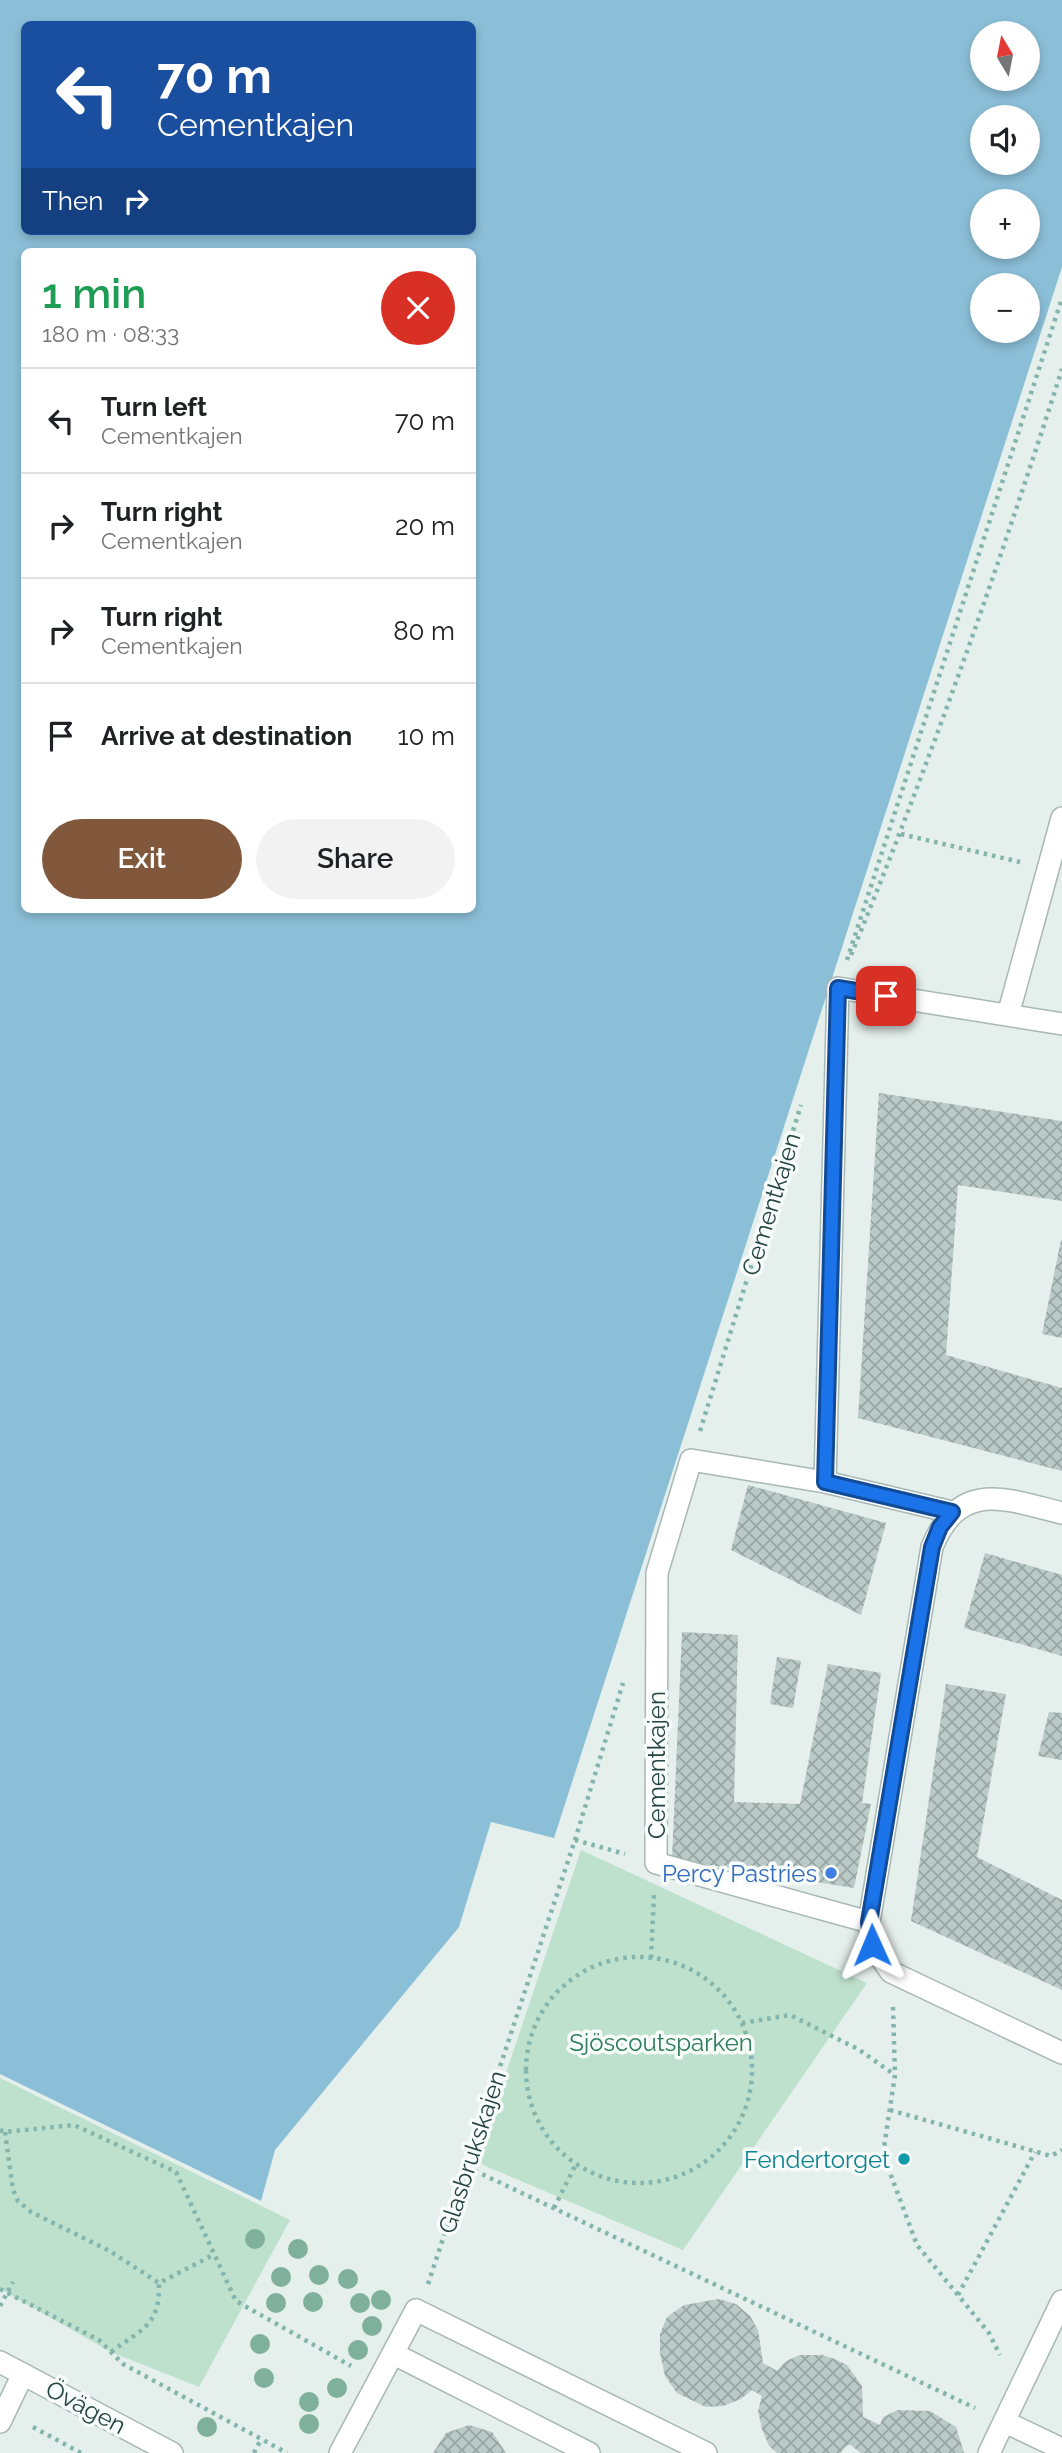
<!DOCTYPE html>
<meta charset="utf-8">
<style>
body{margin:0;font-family:Raleway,sans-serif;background:#f2f2f2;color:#202124;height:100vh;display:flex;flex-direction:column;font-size:26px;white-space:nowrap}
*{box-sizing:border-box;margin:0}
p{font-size:23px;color:#757577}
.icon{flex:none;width:38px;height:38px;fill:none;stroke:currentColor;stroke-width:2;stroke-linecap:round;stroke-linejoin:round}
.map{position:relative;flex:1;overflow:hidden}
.sheet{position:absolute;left:21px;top:248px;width:455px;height:665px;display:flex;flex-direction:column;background:#fff;border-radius:10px;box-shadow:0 4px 10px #0003}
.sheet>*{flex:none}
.hud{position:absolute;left:21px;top:21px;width:455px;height:214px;border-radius:10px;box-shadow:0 4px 10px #0003;background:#1a4fa0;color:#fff;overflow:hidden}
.needle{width:46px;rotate:350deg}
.buttons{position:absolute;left:970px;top:21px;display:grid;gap:14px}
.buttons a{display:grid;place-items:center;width:70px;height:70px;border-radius:50%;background:#fff;box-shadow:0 4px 10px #0003;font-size:35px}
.pin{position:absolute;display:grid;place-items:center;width:60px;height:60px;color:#fff;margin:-30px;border-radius:14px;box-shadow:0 4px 10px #0006}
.me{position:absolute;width:77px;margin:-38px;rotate:359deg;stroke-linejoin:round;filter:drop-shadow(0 0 5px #0008)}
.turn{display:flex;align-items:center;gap:24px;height:147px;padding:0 21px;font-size:32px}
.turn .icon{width:91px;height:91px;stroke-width:2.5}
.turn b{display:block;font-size:49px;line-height:60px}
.then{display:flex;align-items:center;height:66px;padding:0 21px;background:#0003;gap:14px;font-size:26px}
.round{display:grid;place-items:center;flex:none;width:74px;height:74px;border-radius:37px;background:#f2f2f2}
.overview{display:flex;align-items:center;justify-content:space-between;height:119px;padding:0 21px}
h1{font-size:42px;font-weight:600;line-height:52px;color:#1e9e55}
.action{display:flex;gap:14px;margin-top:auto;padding:14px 21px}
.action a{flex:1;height:80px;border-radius:42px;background:#82583c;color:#fff;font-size:28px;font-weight:600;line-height:80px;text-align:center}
.action a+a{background:#f2f2f2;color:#202124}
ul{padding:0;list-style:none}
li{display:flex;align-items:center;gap:21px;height:105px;padding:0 21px;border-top:2px solid #e0e0e0}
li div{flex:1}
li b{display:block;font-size:26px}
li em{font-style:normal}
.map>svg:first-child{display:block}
</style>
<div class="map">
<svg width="1062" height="2453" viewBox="0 0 1062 2453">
<defs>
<pattern id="building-cross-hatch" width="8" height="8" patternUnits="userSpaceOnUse" patternTransform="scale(1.75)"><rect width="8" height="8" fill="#bacac6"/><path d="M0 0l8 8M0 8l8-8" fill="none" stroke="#97a6a2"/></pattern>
</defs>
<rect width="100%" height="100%" fill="#e5efec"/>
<!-- park -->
<path fill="#bee1cd" d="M 581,1850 L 867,1983 L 683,2250 L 476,2162 Z
M 0,2078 L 290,2220 L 199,2387 L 111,2352 L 0,2289 Z"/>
<!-- water -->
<path fill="#8bbed7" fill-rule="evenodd" d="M 0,0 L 1062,0 L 1062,267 L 554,1838 L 491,1822 L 459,1927 L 275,2150 L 261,2201 L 0,2074 ZM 24,24 L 472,24 L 472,231 L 24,231 ZM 982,33 L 1027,33 L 1027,79 L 982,79 ZM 982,117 L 1027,117 L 1027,163 L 982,163 ZM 982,201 L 1027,201 L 1027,247 L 982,247 ZM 24,252 L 472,252 L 472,910 L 24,910 ZM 982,285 L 1027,285 L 1027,331 L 982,331 Z"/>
<!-- building -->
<path fill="url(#building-cross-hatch)" d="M 879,1093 L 1062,1121 L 1062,1201 L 958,1185 L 946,1355 L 1062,1388 L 1062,1471 L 858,1418 Z
M 1061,1240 L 1062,1240 L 1062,1338 L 1042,1334 Z
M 748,1485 L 886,1523 L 861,1615 L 731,1550 Z
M 985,1553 L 1062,1575 L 1062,1656 L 964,1628 Z
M 682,1632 L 738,1635 L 734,1802 L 800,1804 L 828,1664 L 881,1673 L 862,1803 L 871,1804 L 854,1888 L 672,1859 Z
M 777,1657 L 801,1661 L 793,1708 L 770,1704 Z
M 946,1684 L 1006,1694 L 977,1857 L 1062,1900 L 1062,1990 L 911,1921 Z
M 1049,1712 L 1062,1713 L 1062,1760 L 1038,1756 Z
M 719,2299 L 736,2304 L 750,2316 L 758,2330 L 763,2363 L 777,2371 L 786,2361 L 800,2355 L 822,2355 L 835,2359 L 847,2365 L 862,2386 L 863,2417 L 880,2425 L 883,2417 L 898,2410 L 930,2411 L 956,2427 L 964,2453 L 861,2453 L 849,2444 L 840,2453 L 777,2453 L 769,2446 L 762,2429 L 758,2411 L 762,2396 L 752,2390 L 741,2399 L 723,2406 L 706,2407 L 677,2393 L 665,2376 L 660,2353 L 660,2334 L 667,2317 L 684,2305 Z
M 469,2425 L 492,2432 L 506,2453 L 433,2453 L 446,2433 Z"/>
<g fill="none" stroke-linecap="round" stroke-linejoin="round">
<defs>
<path id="service" d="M 416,2310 L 706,2453
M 394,2354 L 589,2453
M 0,2422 L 23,2374"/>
<path id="minor" d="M 1008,1015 L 1062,818
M 825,1482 L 952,1512
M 1062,1513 C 1005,1499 960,1479 932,1547 L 869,1922 L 872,1945 L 891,1972 L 1062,2053
M 869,1922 L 656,1863 L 657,1573 L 691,1460 L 825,1482 L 838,988 L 1062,1024
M 1005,2422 L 1062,2449
M 340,2453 L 416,2310
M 989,2453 L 1062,2301"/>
<path id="tertiary" d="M 0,2362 L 172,2453"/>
</defs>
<!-- service casing -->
<use href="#service" stroke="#a7b8b5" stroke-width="24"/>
<!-- minor casing -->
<use href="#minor" stroke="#a7b8b5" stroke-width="24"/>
<!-- tertiary casing -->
<use href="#tertiary" stroke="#a7b8b5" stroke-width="24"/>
<!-- path -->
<path stroke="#84b5ad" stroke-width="4.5" stroke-dasharray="3.5 5" stroke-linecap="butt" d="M 901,834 L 1020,862
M 851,955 C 930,763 999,566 1062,369
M 847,960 L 1062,298
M 700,1431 L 801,1105
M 575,1840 L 625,1854
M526 2070a113 113 0 1 1 226 0a113 113 0 1 1-226 0Z
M 651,1958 L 654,1895
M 893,2007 L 895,2075 L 883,2154 L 917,2245 L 989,2333 L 1000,2355
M 742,2023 L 790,2015 L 858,2049 L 895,2075
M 890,2110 L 1051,2156 L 1062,2150
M 0,2130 L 5,2132 L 74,2125 L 176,2172 L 236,2301 L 351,2366
M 5,2132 L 13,2190 L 18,2201 L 31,2212 L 108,2250 L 159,2283 L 215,2254
M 467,2167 L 975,2408
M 554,2208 L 576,2164
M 428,2284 L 575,1840 L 623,1683
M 0,2289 L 99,2340 L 123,2364 L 287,2453
M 958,2295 L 1035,2152
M 0,2306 L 13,2282
M 111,2352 C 143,2328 160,2326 159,2283
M 33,2427 L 81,2453
M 254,2453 L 261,2439"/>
<!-- service -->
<use href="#service" stroke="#fff" stroke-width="21"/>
<!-- minor -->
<use href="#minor" stroke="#fff" stroke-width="21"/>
<!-- tertiary -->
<use href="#tertiary" stroke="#fff" stroke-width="21"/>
</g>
<!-- trees -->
<g fill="#7eb09b">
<circle cx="255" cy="2239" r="10"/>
<circle cx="298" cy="2249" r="10"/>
<circle cx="319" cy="2275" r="10"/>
<circle cx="281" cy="2277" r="10"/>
<circle cx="348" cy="2279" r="10"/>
<circle cx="381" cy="2300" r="10"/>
<circle cx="313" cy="2302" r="10"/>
<circle cx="276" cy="2303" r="10"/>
<circle cx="360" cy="2303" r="10"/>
<circle cx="372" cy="2326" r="10"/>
<circle cx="260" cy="2344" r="10"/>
<circle cx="358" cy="2350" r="10"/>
<circle cx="264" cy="2378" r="10"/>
<circle cx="337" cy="2388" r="10"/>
<circle cx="309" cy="2402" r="10"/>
<circle cx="309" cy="2424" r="10"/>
<circle cx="207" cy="2427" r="10"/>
</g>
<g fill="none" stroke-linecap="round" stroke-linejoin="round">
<defs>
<path id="route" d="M 872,1945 L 869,1922 L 932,1547 L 940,1527 L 952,1512 L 825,1482 L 838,988 L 886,996"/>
</defs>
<!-- route casing -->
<use href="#route" stroke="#114b97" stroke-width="18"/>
<!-- route -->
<use href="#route" stroke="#1a73e8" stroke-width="12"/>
</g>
<!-- markers -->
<circle fill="#3f7fe0" stroke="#f7fbfa" stroke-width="2.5" cx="831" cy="1873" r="7"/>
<circle fill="#0f9aa8" stroke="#f7fbfa" stroke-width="2.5" cx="904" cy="2159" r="7"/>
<g text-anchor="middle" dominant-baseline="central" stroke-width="7" stroke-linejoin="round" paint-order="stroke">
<!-- street labels -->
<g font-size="24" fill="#234340" stroke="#f7fbfa">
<text transform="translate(771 1204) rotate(-73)">Cementkajen</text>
<text transform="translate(656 1765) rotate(-90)">Cementkajen</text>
<text transform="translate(472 2152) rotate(-72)">Glasbrukskajen</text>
<text transform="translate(86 2407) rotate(28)">Övägen</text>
</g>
<!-- shop labels -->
<g font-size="24" fill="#366cbe" stroke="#f7fbfa" text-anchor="end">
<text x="817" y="1873">Percy Pastries</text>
</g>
<!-- park labels -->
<g font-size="24" fill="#2a7d58" stroke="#f7fbfa">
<text x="661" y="2042">Sjöscoutsparken</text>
</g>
<!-- culture labels -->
<g font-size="24" fill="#0d838f" stroke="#f7fbfa" text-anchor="end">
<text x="890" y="2159">Fendertorget</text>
</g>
</g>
</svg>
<div class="buttons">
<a><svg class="needle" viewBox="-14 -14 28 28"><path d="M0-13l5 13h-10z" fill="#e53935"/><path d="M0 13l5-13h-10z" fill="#757577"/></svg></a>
<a><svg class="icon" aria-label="sound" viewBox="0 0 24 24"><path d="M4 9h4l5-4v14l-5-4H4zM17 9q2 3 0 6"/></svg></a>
<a>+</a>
<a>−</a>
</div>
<div class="pin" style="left:886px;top:996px;background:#d93025"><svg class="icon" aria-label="arrive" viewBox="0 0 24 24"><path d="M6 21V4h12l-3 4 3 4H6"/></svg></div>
<svg class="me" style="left:872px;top:1945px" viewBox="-20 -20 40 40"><path d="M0-17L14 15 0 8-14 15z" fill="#1a73e8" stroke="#fff" stroke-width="4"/></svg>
<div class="hud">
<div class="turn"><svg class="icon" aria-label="left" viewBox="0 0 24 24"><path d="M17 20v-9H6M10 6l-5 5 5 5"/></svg><div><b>70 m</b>Cementkajen</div></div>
<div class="then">Then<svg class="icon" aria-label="right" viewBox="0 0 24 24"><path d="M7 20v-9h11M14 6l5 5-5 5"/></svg></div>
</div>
<section class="sheet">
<div class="overview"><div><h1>1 min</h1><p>180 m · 08:33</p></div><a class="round" style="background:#d93025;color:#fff"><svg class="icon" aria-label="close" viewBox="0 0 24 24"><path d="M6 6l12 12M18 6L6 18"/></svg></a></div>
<ul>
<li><svg class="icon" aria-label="left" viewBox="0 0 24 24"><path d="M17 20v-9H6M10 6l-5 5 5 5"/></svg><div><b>Turn left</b><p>Cementkajen</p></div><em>70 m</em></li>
<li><svg class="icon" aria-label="right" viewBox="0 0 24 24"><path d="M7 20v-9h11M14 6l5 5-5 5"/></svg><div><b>Turn right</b><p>Cementkajen</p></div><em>20 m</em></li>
<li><svg class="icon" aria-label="right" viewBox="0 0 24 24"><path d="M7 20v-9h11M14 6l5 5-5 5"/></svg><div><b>Turn right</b><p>Cementkajen</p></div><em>80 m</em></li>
<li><svg class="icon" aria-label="arrive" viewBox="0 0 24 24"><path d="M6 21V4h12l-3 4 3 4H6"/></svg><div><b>Arrive at destination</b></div><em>10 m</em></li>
</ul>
<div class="action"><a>Exit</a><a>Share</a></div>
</section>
</div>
